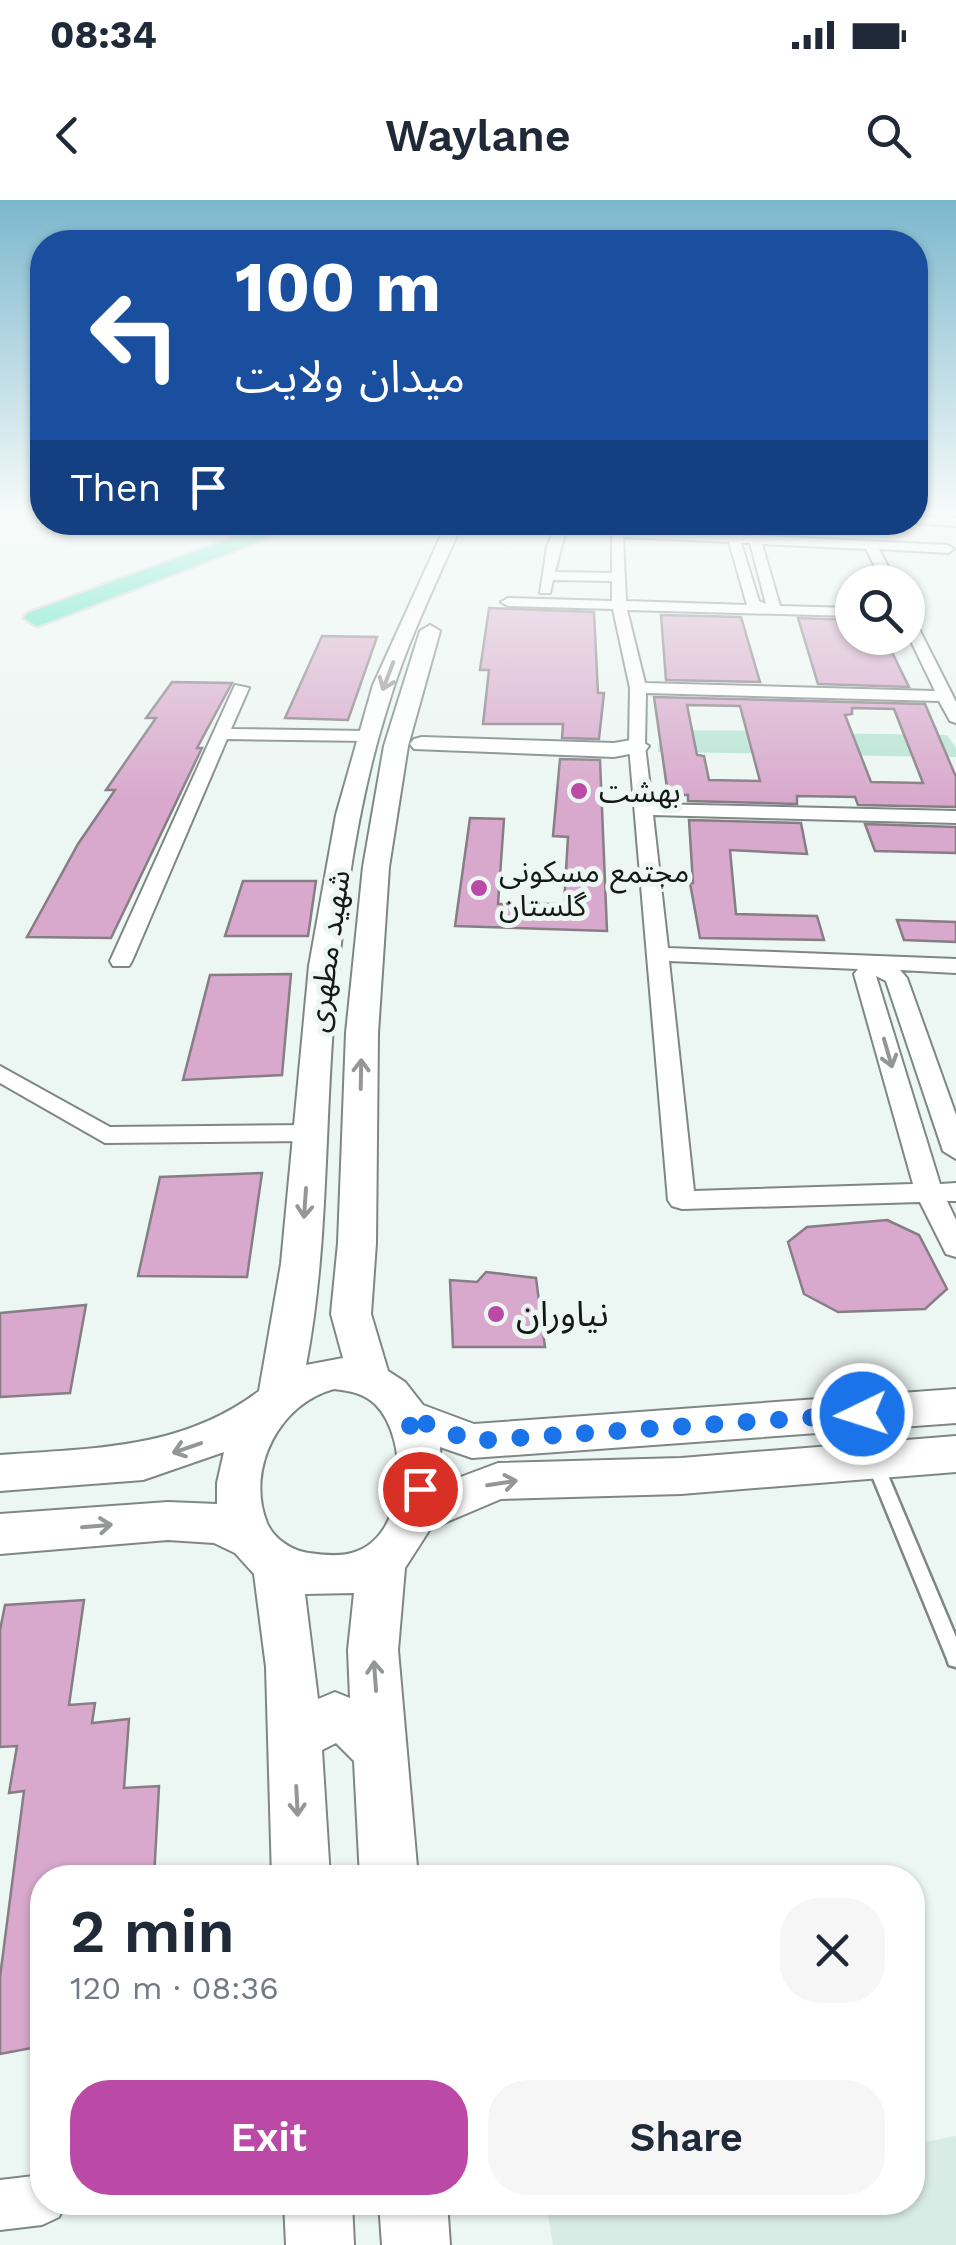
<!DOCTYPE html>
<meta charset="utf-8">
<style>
body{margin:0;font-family:"Work Sans","Noto Sans Arabic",sans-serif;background:#f6f6f7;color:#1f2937;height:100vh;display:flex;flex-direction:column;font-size:38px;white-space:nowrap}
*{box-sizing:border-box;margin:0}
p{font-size:32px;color:#747a83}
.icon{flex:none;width:55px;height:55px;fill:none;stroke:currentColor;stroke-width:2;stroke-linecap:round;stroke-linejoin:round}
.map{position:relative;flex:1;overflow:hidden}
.details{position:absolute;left:30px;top:1665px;width:895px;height:350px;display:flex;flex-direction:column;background:#fff;border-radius:40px;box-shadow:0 2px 8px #0004}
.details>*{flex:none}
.banner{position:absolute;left:30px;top:30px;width:898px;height:305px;border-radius:40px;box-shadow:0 2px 8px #0004;background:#1a4fa0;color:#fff;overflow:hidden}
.fabs{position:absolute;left:835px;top:365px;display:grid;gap:20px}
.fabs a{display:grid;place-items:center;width:90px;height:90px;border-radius:50%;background:#fff;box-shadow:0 2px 8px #0004;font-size:50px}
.pin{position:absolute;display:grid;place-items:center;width:85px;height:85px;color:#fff;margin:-42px;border:5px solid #fff;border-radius:50%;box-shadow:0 2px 10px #0007}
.me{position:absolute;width:110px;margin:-55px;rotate:266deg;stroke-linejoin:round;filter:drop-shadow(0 0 8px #0008)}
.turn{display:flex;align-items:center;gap:35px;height:210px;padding:0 40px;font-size:45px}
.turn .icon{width:130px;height:130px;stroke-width:2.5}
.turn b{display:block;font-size:70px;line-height:85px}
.then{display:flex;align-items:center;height:95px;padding:0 40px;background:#0003;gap:20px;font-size:38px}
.round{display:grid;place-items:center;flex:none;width:105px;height:105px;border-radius:40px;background:#f6f6f7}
.summary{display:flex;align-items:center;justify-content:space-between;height:170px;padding:0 40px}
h1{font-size:60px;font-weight:600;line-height:75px}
.action{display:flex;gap:20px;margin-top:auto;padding:20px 40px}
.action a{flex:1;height:115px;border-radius:40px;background:#ba4aa6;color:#fff;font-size:40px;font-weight:600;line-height:115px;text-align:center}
.action a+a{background:#f6f6f7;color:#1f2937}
.status{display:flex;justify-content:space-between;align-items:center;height:70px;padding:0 50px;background:#fff;direction:ltr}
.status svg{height:28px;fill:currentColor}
header{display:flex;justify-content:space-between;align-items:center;height:130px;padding:0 40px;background:#fff;font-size:45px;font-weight:600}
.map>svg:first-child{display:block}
</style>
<div class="status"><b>08:34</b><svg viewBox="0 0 49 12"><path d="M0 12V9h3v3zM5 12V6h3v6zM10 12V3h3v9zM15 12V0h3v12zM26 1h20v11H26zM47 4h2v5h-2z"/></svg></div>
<header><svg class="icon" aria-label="back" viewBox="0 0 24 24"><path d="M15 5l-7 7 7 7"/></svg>Waylane<svg class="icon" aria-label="search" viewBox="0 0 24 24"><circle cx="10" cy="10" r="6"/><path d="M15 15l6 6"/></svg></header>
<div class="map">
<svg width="956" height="2045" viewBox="0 0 956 2045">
<rect width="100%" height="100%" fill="#ecf6f2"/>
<!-- built -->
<path fill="#d8ebe4" d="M 956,1936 L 956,2045 L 553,2045 L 547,2008 L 580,2003 L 912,2002 L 913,1944 Z"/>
<!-- green -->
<path fill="#b9e4d5" d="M 776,498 L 804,499 L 814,533 L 947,535 L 956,548 L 956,557 L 816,555 L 827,596 L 800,597 L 792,554 L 658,552 L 660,530 L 785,531 Z"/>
<!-- building -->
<path fill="#d8a9cc" stroke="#867e84" stroke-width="2.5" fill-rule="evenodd" d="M 489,408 L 594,412 L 598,493 L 604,493 L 599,539 L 562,538 L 563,524 L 483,524 L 489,470 L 480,470 Z
M 661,415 L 741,417 L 760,482 L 666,480 Z
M 798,418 L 852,420 L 852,438 L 885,438 L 909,487 L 818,484 Z
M 322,436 L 377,437 L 348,520 L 285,518 Z
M 172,482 L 232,483 L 197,548 L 202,548 L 111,738 L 27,737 L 78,644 L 115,590 L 106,590 L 156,518 L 146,518 Z
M 654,497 L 925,504 L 956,577 L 956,607 L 858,605 L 855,597 L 797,596 L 797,604 L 688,601 L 688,595 L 668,595 ZM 687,505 L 740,506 L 760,581 L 709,580 L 704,556 L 697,555 ZM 852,508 L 894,509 L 923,583 L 871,582 L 845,515 L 852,514 Z
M 560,559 L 600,560 L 607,731 L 455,726 L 470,618 L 504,619 L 498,704 L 564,704 L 568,637 L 553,636 Z
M 689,620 L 801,623 L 807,654 L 730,650 L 736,714 L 817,716 L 824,740 L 700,738 L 690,683 L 693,683 Z
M 865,624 L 956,627 L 956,653 L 875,651 Z
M 243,681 L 316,681 L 308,736 L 225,736 Z
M 897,720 L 956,722 L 956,742 L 904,740 Z
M 291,774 L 282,875 L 183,880 L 210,775 Z
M 262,973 L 247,1077 L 138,1076 L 160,977 Z
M 887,1020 L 919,1035 L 947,1089 L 925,1109 L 838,1112 L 804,1094 L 788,1042 L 807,1027 Z
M 486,1072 L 536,1078 L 545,1147 L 453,1147 L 450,1080 L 477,1082 Z
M 86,1105 L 70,1193 L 0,1197 L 0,1113 Z
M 84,1400 L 69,1505 L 95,1503 L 92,1523 L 129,1519 L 124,1588 L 159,1586 L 154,1678 L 42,1678 L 42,1846 L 0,1854 L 0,1777 L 24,1591 L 9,1593 L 17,1546 L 0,1547 L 0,1430 L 5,1405 Z"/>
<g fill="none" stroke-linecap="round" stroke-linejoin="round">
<defs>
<path id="lane" d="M 874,1254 L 880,1256 L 882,1261 L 956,1437 L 956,1467 L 949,1465 L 947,1459 L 866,1261 L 868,1256 Z"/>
<path id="street" d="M 915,316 L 956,318 L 956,326 L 911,323 L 915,322 Z
M 557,322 L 628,322 L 625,330 L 728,335 L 727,322 L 739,322 L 741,335 L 749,336 L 748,322 L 758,322 L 761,336 L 948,345 L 954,349 L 948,353 L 879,349 L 896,382 L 883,382 L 866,349 L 762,344 L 780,406 L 852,408 L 852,416 L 627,410 L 645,483 L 935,491 L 908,435 L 908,417 L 915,421 L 956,502 L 956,523 L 950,521 L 939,501 L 646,493 L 645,546 L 652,604 L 956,611 L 956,623 L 653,615 L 668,748 L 956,759 L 956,773 L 900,770 L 907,778 L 956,915 L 956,959 L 943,951 L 886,781 L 876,776 L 940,984 L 956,983 L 956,1001 L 947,1001 L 956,1020 L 956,1057 L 946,1054 L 920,1002 L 682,1009 L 672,1006 L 668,1000 L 629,546 L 630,488 L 613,409 L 508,406 L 501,402 L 508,398 L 612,401 L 612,381 L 553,380 L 550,393 L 540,393 L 547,347 ZM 566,329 L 612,330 L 612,373 L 555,372 ZM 623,337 L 729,342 L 747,405 L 626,401 ZM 741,343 L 750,343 L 766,404 L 759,401 ZM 669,761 L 858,769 L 854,774 L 913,984 L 694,991 Z
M 235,485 L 249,488 L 231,529 L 367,531 L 375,536 L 367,541 L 227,539 L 132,761 L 129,766 L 113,766 L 110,761 Z
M 0,866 L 110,927 L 310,925 L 323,933 L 310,941 L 105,943 L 0,883 Z
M 42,1975 L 42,2002 L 66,2002 L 59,2017 L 42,2025 L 0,2030 L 0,1980 Z"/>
<path id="secondary" d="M 447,322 L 463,322 C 435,385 405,446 386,512 C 357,605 344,705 335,802 C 324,923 329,1046 306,1165 L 343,1158 L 331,1114 L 338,1043 L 346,833 L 363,667 L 384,546 L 420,431 L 430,425 L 440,431 L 408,546 L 389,667 L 378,833 L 376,1043 L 371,1114 L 388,1171 L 405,1182 L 423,1205 L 474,1224 L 956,1189 L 956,1223 L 472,1258 L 440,1247 L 442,1284 L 498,1263 L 681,1258 L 956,1236 L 956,1272 L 681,1294 L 501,1299 L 430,1329 L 405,1368 L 398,1450 L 418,1678 L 360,1678 L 354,1561 L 336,1543 L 322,1550 L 330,1678 L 272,1678 L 266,1467 L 254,1374 L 235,1353 L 214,1343 L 168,1340 L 0,1354 L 0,1314 L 168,1302 L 217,1304 L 217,1283 L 224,1252 L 143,1280 L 0,1291 L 0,1255 C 93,1248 181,1250 259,1191 L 281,1064 L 309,766 L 336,615 L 373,485 ZM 334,1189 C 350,1191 364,1193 376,1205 C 409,1239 408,1334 355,1352 C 341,1357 323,1355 309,1353 C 292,1351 274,1339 267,1323 C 245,1269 280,1203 334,1189 ZM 354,1393 L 348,1450 L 350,1498 L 335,1492 L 318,1499 L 305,1394 Z
M 422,537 L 614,543 L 637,539 L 649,546 L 645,551 L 614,557 L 414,549 L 410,544 L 414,539 Z
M 284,2002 L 352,2002 L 354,2045 L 286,2045 Z
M 379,2002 L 447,2002 L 450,2045 L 382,2045 Z"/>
<path id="highway" d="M 276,322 L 309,322 L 46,423 L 37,426 L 24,418 L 28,413 Z"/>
</defs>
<!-- lane casing -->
<use href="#lane" stroke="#7e8784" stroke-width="5"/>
<!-- street casing -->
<use href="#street" stroke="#7e8784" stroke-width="4"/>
<!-- secondary casing -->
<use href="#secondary" stroke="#7e8784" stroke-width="4"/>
<!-- highway casing -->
<use href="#highway" stroke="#d0d1d0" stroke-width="5"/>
<!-- lane -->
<use href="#lane" fill="#fff" fill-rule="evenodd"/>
<!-- street -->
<use href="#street" fill="#fff" fill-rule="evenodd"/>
<!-- secondary -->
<use href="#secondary" fill="#fff" fill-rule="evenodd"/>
<!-- highway -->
<use href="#highway" fill="#44e1ba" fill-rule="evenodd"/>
</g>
<!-- one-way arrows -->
<defs><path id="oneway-shaft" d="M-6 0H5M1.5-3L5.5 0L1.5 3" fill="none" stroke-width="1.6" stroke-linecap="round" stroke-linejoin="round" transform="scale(2.5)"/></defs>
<g stroke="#959796">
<use href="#oneway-shaft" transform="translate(388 476) rotate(111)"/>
<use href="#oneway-shaft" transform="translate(888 853) rotate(74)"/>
<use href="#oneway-shaft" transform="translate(361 874) rotate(-89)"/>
<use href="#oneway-shaft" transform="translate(305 1003) rotate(94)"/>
<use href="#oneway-shaft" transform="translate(187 1248) rotate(161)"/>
<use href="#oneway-shaft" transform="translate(502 1283) rotate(-9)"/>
<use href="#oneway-shaft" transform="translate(97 1326) rotate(-5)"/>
<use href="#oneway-shaft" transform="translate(375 1476) rotate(-94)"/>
<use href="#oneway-shaft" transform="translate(297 1601) rotate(87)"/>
</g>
<!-- sky -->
<linearGradient id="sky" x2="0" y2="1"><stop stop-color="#7cb7ce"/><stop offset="0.52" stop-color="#f6fbf9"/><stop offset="1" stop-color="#f6fbf9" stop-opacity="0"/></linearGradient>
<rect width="956" height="599" fill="url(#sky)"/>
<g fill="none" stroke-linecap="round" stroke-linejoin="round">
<!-- route -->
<path stroke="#1a73e8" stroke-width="18" stroke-dasharray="0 32.4" d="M 420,1289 L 417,1242 L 406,1216 L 472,1241 L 862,1214"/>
</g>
<!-- markers -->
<g fill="#ba4aa6" stroke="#ecf6f2" stroke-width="4">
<circle cx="579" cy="591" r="10"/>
<circle cx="479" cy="688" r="10"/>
<circle cx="496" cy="1114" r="10"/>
</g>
<g text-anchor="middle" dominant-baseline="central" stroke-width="10" stroke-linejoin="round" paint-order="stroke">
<!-- far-poi labels -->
<g font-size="30" fill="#141816" stroke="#ecf6f2" text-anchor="start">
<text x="599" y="591">بهشت</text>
<text x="499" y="671">مجتمع مسکونی<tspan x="499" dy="34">گلستان</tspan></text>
</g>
<!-- far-street labels -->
<g font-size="30" fill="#141816" stroke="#ecf6f2">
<text transform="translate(328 751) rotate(-82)">شهید مطهری</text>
</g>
<!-- poi labels -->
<g font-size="35" fill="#141816" stroke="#ecf6f2" text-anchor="start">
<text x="516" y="1114">نیاوران</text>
</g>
</g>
</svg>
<div class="fabs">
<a><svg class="icon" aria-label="search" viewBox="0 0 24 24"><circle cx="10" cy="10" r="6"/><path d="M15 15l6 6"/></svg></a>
</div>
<div class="pin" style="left:420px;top:1289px;background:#d93025"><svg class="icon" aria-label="arrive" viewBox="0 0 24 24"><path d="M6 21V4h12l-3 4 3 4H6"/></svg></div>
<svg class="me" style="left:862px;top:1214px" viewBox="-20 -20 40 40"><circle r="17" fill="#1a73e8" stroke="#fff" stroke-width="3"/><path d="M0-11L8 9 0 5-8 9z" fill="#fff"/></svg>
<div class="banner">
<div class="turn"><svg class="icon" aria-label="left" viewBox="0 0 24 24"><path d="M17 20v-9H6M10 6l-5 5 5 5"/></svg><div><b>100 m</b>میدان ولایت</div></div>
<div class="then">Then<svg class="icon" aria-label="arrive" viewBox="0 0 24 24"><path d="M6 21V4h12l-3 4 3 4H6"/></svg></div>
</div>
<section class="details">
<div class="summary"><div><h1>2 min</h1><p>120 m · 08:36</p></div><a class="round"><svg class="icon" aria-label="close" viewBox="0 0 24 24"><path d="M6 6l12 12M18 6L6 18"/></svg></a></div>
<div class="action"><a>Exit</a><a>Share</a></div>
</section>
</div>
